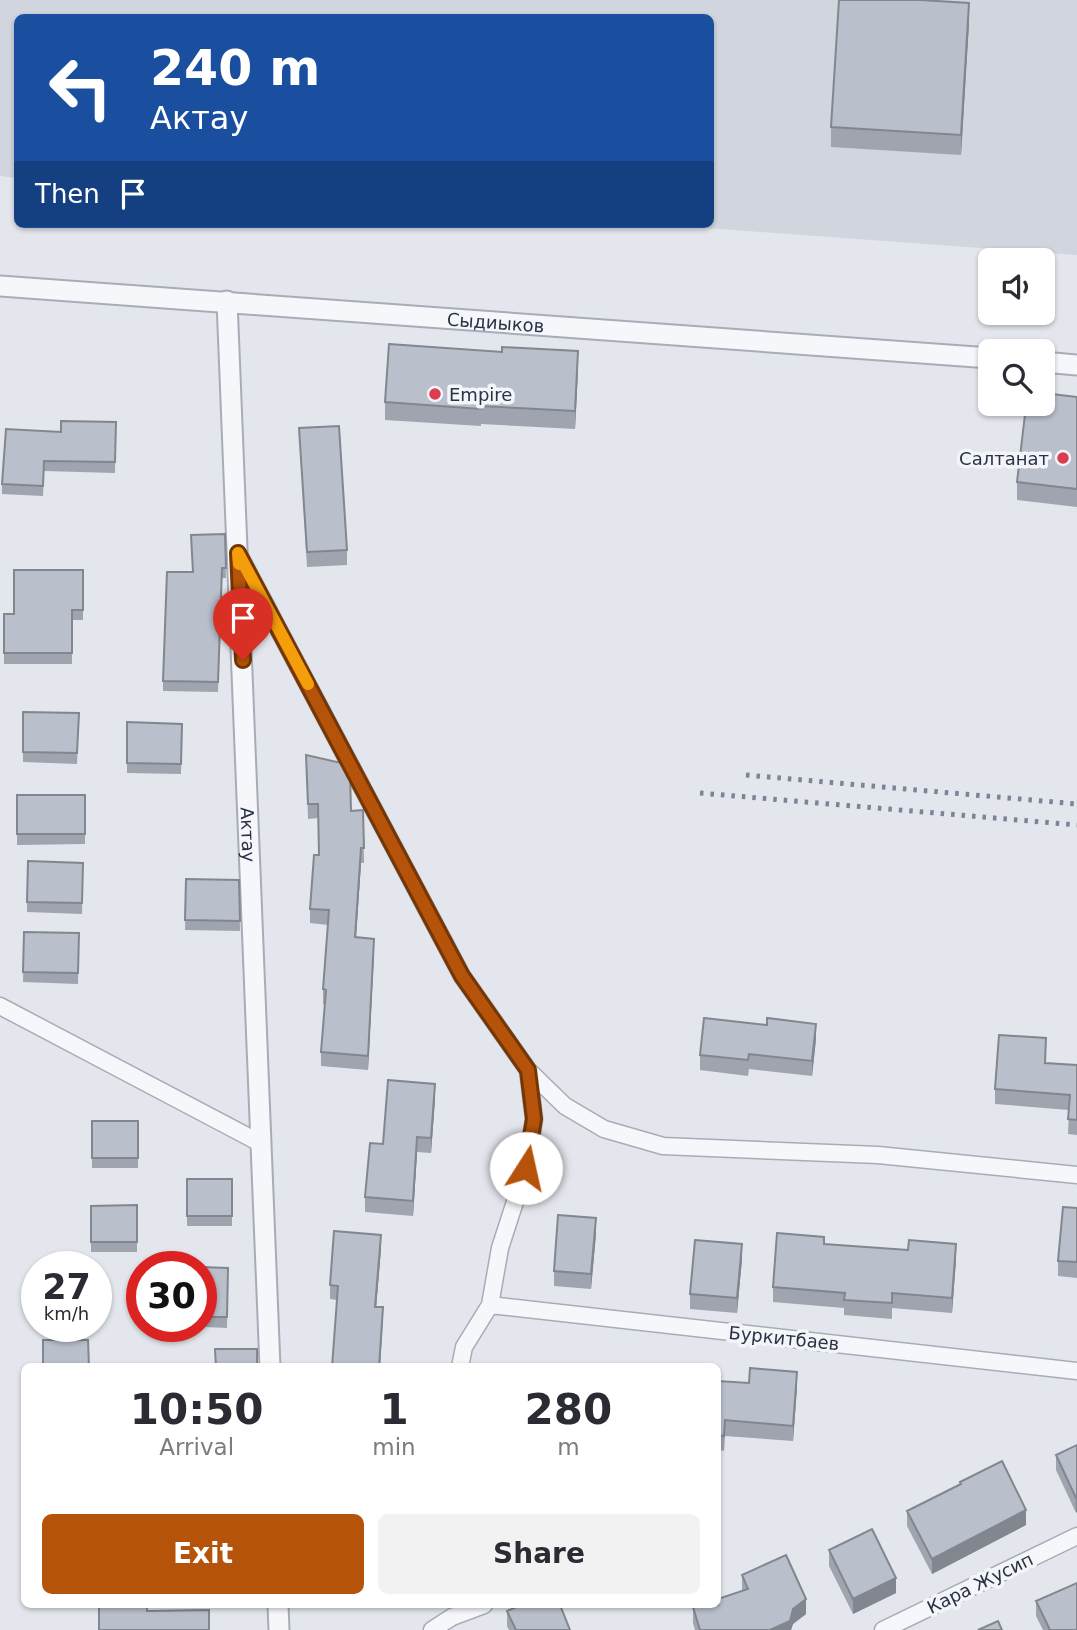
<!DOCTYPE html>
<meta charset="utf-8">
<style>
body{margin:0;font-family:"DejaVu Sans",sans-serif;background:#f2f2f3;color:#2b2b33;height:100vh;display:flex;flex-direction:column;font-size:26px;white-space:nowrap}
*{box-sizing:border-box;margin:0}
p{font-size:23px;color:#7c7c81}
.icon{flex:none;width:38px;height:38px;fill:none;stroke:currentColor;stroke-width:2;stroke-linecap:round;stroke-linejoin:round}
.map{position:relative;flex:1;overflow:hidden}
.side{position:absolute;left:21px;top:1363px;width:700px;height:245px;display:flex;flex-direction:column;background:#fff;border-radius:10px;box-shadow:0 2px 5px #0004}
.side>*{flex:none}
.banner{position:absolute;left:14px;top:14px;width:700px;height:214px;border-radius:10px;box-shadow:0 2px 5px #0004;background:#1a4fa0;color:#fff;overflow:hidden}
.buttons{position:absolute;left:978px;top:248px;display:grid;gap:14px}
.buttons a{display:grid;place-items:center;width:77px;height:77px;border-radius:10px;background:#fff;box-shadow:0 2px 5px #0004;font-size:35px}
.speed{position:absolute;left:21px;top:1251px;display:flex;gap:14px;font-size:35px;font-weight:700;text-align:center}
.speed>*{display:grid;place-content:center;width:91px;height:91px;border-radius:50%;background:#fff;box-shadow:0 2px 5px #0004;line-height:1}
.speed small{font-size:18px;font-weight:400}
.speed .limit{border:10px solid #d22;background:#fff;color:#111}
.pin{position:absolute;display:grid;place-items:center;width:60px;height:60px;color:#fff;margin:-72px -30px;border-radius:50% 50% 50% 0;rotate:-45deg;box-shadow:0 0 7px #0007}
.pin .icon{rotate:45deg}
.me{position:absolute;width:77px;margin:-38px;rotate:10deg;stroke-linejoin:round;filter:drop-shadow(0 0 5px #0008)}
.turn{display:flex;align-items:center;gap:24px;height:147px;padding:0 21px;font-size:32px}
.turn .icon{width:91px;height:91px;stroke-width:2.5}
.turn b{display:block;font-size:49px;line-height:60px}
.then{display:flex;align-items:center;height:66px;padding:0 21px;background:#0003;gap:14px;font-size:26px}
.eta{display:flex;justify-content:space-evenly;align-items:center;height:119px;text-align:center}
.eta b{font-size:42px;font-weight:700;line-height:49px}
.cta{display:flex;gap:14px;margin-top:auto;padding:14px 21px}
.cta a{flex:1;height:80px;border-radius:10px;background:#b45309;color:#fff;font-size:28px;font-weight:700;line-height:80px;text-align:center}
.cta a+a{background:#f2f2f3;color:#2b2b33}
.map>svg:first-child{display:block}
</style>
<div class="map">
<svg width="1077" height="1630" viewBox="0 0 1077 1630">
<rect width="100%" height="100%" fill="#e3e6ec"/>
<!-- built -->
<path fill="#d0d5de" d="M 0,0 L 1077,0 L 1077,255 L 651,224 L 710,224 L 710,18 L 18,18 L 17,178 L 0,176 Z"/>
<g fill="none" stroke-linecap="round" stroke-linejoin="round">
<defs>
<path id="minor" d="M 238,553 L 462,976 L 528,1070 L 534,1119 L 526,1168 L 500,1248 L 490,1305 L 464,1347 L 460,1367
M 0,1006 L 262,1144
M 528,1070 L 565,1106 L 604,1129 L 663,1146 L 878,1155 L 1077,1175
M 490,1305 L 1077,1371
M 432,1630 L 452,1617 L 484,1605
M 883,1630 L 1077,1536"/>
<g id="tertiary">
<path id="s1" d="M 0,286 L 990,358"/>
<path id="s2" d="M 227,301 L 270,1367"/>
<path d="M 1043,362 L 1077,365"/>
<path d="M 278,1605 L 279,1630"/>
</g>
</defs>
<!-- minor casing -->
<use href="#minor" stroke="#a7acb7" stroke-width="19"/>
<!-- tertiary casing -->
<use href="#tertiary" stroke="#a7acb7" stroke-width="23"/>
<!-- minor -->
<use href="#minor" stroke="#f6f7fa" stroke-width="16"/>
<!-- tertiary -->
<use href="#tertiary" stroke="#f6f7fa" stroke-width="19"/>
<!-- rail -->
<path stroke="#7a8497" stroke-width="5" stroke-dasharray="3.5 7" stroke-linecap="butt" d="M 746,775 L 1077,804
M 700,793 L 1077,825"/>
</g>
<!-- wall -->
<path fill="#9fa4af" d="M 969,23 L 961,155 L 831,147 L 831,127 Z
M 578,369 L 575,429 L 481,424 L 481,426 L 385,420 L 385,402 Z
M 1077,397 L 1077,507 L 1017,500 L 1017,482 Z
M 116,422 L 115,473 L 44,471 L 43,496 L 2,494 L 2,484 L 61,432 Z
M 299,428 L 347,550 L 347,565 L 307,567 Z
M 225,534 L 226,578 L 222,578 L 218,692 L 163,691 L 163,681 L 193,572 Z
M 83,570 L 83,620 L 72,620 L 72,664 L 4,664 L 4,614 L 14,614 Z
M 23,712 L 79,713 L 77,764 L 23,762 Z
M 127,722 L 182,724 L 181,774 L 127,773 Z
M 306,755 L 351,811 L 363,810 L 364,863 L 361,863 L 356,938 L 374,953 L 368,1070 L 321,1066 L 321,1052 L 325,1004 L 323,1004 L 323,989 L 328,925 L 310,923 L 310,909 L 319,855 L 318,818 L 308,819 Z
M 17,795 L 85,795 L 85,844 L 17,845 Z
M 83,863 L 82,914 L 27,912 L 27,902 Z
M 186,879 L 239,880 L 240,931 L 185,930 Z
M 24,932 L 79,933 L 78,984 L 23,982 Z
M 816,1039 L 812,1076 L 749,1069 L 748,1076 L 700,1070 L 700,1055 Z
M 1046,1054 L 1046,1063 L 1077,1065 L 1077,1135 L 1068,1134 L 1069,1110 L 995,1104 L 995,1089 Z
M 435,1099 L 431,1153 L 417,1152 L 413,1216 L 365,1212 L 365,1197 L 383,1144 Z
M 92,1121 L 138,1121 L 138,1168 L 92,1168 Z
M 187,1179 L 232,1179 L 232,1226 L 187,1226 Z
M 137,1205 L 137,1252 L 91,1252 L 91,1206 Z
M 1077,1208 L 1077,1278 L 1058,1276 L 1058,1261 Z
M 596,1234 L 591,1289 L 554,1286 L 554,1271 Z
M 824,1244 L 956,1259 L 952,1313 L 892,1308 L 892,1319 L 844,1315 L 844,1308 L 773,1302 L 773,1287 Z
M 381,1249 L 376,1307 L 383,1321 L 380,1367 L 332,1367 L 337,1300 L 330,1299 L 330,1285 Z
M 742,1259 L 737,1313 L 690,1309 L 690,1294 Z
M 201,1267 L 228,1268 L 227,1328 L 183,1326 L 201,1326 Z
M 718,1381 L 797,1387 L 793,1441 L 725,1436 L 724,1451 L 718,1450 Z
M 1077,1445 L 1076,1513 L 1056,1470 L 1056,1455 Z
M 960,1482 L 1026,1525 L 932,1574 L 907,1526 L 907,1511 L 960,1484 Z
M 829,1550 L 896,1593 L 853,1614 L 829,1566 Z
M 742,1575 L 806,1614 L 793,1624 L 791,1630 L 695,1630 L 693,1623 L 693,1607 L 742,1591 Z
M 1036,1601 L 1077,1630 L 1043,1630 L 1036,1616 Z
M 507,1611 L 570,1630 L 509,1630 L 507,1626 Z"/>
<!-- shaded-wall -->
<path fill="#82868e" d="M 969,3 L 969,23 L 961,155 L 961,135 Z
M 578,351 L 578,369 L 575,429 L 575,411 Z
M 361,848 L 361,863 L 355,952 L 355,937 Z
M 374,939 L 374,953 L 368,1070 L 368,1056 Z
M 816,1024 L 816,1039 L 812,1076 L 812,1061 Z
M 435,1084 L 435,1099 L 431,1153 L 431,1138 Z
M 417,1137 L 417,1152 L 413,1216 L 413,1201 Z
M 596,1218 L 596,1234 L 591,1289 L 591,1274 Z
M 381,1235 L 381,1249 L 375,1321 L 375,1307 Z
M 742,1244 L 742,1259 L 737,1313 L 737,1298 Z
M 956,1244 L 956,1259 L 952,1313 L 952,1298 Z
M 383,1307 L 380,1367 L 379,1367 Z
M 797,1372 L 797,1387 L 793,1441 L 793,1426 Z
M 1077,1497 L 1077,1512 L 1076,1513 L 1076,1498 Z
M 1026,1510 L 1026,1525 L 932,1574 L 932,1559 Z
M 896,1578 L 896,1593 L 853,1614 L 853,1599 Z
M 806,1599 L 806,1614 L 793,1624 L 791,1630 L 770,1630 L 793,1609 Z"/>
<!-- building -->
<path fill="#b9bfcb" stroke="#82868e" stroke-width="2" d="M 839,0 L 921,0 L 969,3 L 961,135 L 831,127 Z
M 389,344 L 502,352 L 502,347 L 578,351 L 575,411 L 481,406 L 481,409 L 385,402 Z
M 1043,393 L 1077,397 L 1077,489 L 1017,482 L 1026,406 L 1028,404 L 1043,404 Z
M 61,421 L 116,422 L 115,462 L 44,461 L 43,486 L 2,484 L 6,429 L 61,432 Z
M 339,426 L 347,550 L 307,552 L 299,428 Z
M 225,534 L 226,568 L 222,568 L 218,682 L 163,681 L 167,572 L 193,572 L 191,535 Z
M 14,570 L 83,570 L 83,610 L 72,610 L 72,653 L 4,653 L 4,614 L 14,614 Z
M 23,712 L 79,713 L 77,753 L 23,752 Z
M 127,722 L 182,724 L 181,764 L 127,763 Z
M 306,755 L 346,764 L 350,772 L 351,811 L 363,810 L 364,848 L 361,848 L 355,937 L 374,939 L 368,1056 L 321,1052 L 326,990 L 323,989 L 329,910 L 310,909 L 314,855 L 319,855 L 318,804 L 308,804 Z
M 17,795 L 85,795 L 85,834 L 17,834 Z
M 28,861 L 83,863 L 82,903 L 27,902 Z
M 186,879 L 239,880 L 240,921 L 185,920 Z
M 24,932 L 79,933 L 78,973 L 23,972 Z
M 704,1018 L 767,1025 L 767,1018 L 816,1024 L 812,1061 L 749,1054 L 748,1060 L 700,1055 Z
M 999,1035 L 1046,1038 L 1045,1063 L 1077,1065 L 1077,1120 L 1068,1119 L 1070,1095 L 995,1089 Z
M 388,1080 L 435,1084 L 431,1138 L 417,1137 L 413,1201 L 365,1197 L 370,1143 L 383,1144 Z
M 92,1121 L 138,1121 L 138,1158 L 92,1158 Z
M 187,1179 L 232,1179 L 232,1216 L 187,1216 Z
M 137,1205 L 137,1242 L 91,1242 L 91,1206 Z
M 1063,1207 L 1077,1208 L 1077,1262 L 1058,1261 Z
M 558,1215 L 596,1218 L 591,1274 L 554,1271 Z
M 334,1231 L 381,1235 L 375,1307 L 383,1307 L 379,1367 L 332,1367 L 338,1286 L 330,1285 Z
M 777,1233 L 824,1237 L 824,1244 L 908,1250 L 909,1240 L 956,1244 L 952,1298 L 892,1293 L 892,1303 L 844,1300 L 845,1293 L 773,1287 Z
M 695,1240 L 742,1244 L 737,1298 L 690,1294 Z
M 201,1267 L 228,1268 L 227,1317 L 201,1317 Z
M 43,1340 L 88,1340 L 89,1367 L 43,1367 Z
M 215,1349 L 257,1349 L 257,1367 L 216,1367 Z
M 595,1365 L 618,1367 L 595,1367 Z
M 750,1368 L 797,1372 L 793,1426 L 725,1420 L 724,1436 L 718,1435 L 718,1381 L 749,1383 Z
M 1077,1445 L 1077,1497 L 1076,1498 L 1056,1455 Z
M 1002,1461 L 1026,1510 L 932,1559 L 907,1511 L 961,1484 L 960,1482 Z
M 872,1529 L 896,1578 L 853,1599 L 829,1550 Z
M 786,1555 L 806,1599 L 793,1609 L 790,1621 L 770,1630 L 700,1630 L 693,1607 L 701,1605 L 718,1605 L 718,1599 L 748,1589 L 742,1575 Z
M 1077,1583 L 1077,1630 L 1050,1630 L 1036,1601 Z
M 99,1605 L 147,1606 L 147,1611 L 209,1610 L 209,1630 L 99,1630 Z
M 521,1605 L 560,1605 L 570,1630 L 516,1630 L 507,1611 Z
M 998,1621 L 1002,1630 L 978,1630 Z"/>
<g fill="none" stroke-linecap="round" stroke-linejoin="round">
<defs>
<path id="route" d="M 243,660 L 238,553 L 462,976 L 528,1070 L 534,1119 L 526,1168"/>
</defs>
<!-- route casing -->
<use href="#route" stroke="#753606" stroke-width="18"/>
<!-- route -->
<use href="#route" stroke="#b45309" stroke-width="12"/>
<!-- slow -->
<path stroke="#f59e0b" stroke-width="12" d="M 239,564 L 238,553 L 308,684"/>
</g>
<!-- markers -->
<g fill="#db3e50" stroke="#f3f5f9" stroke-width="2.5">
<circle cx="435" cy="394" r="7"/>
<circle cx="1063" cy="458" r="7"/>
</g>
<g text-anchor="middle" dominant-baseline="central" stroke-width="7" stroke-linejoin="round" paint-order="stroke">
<!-- street labels -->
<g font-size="18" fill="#293246" stroke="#f3f5f9">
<text stroke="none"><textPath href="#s1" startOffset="497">Сыдиыков</textPath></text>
<text stroke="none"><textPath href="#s2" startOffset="534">Актау</textPath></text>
<text transform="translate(784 1338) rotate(6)">Буркитбаев</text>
<text transform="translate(980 1583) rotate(-26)">Кара Жусип</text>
</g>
<!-- poi labels -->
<g font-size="18" fill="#293246" stroke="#f3f5f9" text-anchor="start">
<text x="449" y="394">Empire</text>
<text x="1049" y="458" text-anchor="end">Салтанат</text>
</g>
</g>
</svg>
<div class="buttons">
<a><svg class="icon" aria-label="sound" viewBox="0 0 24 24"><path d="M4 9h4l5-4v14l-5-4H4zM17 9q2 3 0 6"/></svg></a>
<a><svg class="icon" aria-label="search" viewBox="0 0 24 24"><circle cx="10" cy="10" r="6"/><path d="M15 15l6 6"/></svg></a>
</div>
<div class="speed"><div>27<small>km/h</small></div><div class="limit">30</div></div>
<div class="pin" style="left:243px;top:660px;background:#d93025"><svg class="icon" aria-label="arrive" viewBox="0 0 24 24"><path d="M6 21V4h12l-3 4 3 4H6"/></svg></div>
<svg class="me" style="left:526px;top:1168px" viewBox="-20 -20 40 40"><circle r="19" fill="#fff"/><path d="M0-13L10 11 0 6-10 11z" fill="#b45309"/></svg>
<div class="banner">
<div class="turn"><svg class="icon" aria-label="left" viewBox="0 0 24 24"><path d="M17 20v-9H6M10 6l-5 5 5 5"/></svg><div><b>240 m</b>Актау</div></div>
<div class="then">Then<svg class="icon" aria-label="arrive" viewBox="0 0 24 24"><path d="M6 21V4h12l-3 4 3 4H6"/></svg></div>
</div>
<section class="side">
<div class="eta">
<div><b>10:50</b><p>Arrival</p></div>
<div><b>1</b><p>min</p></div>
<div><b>280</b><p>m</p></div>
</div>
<div class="cta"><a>Exit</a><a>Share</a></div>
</section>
</div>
